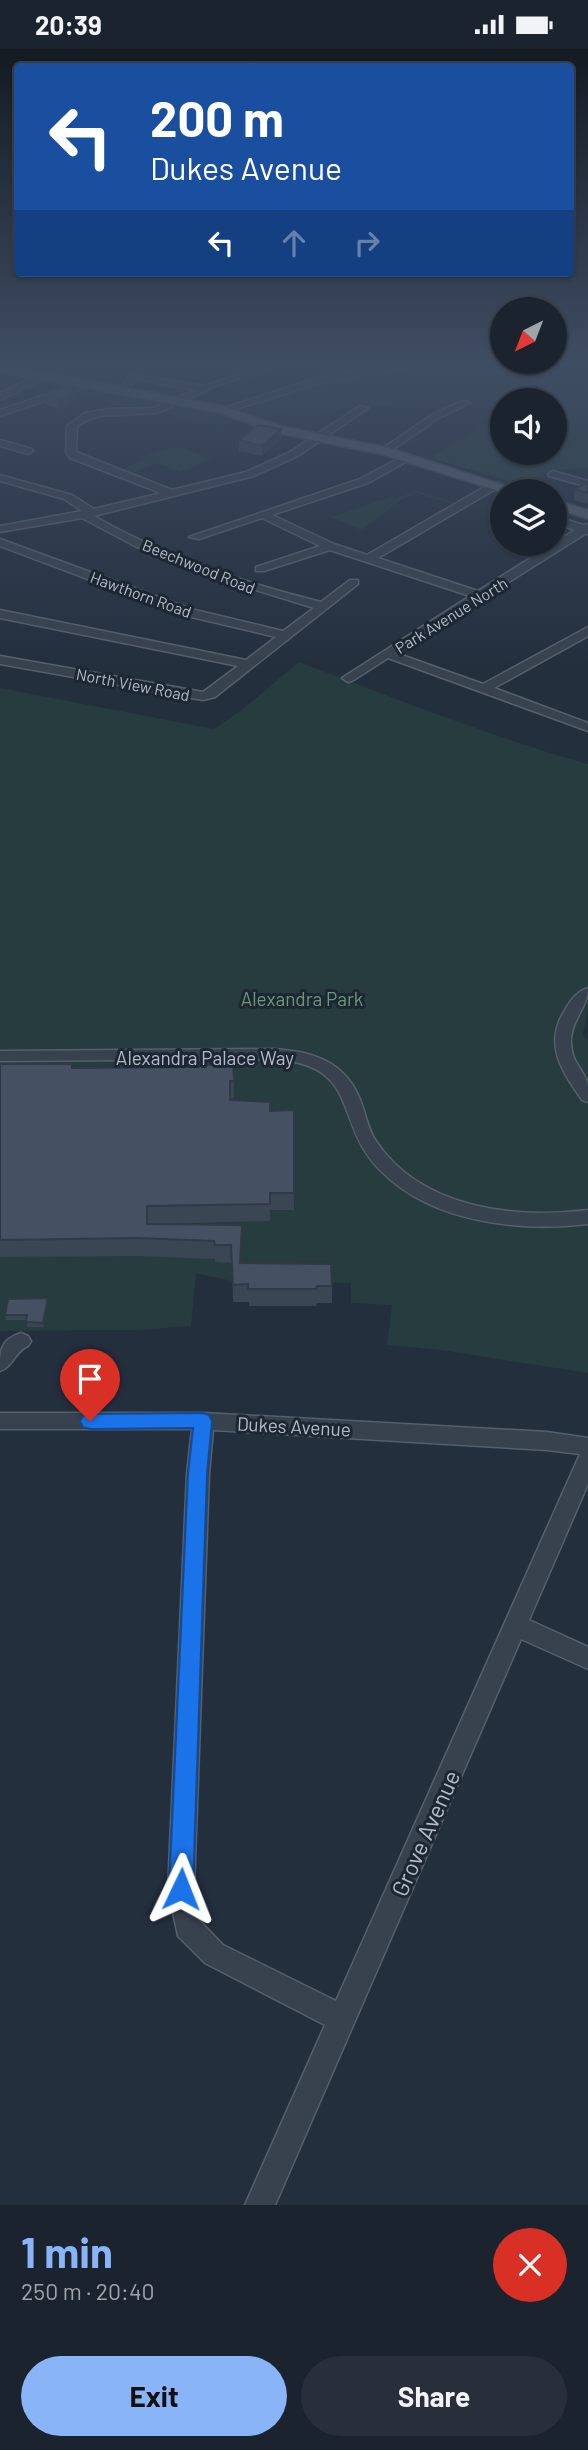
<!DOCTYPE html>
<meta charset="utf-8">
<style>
body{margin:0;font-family:Barlow,sans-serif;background:#282f3a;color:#f1f3f6;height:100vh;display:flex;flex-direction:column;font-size:26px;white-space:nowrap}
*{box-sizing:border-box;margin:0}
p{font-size:23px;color:#a0a4aa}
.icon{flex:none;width:38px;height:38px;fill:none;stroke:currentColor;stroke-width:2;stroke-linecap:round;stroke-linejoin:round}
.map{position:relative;height:2156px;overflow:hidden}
.drawer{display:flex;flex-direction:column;background:#1b232e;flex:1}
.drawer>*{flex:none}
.hud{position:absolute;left:14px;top:14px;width:560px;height:214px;border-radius:7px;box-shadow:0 2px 5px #0004,0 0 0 2px #39404a;background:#1a4fa0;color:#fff;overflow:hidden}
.needle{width:46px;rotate:222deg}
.tools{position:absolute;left:490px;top:248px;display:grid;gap:14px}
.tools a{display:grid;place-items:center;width:77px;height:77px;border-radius:50%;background:#1b232e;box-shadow:0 2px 5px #0004,0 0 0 2px #39404a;font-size:35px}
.pin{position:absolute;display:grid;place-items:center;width:60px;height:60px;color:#fff;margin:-72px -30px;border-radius:50% 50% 50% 0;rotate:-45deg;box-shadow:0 0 7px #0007}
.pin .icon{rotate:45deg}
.me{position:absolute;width:77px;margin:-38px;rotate:2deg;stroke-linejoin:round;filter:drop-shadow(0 0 5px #0008)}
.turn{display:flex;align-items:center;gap:24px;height:147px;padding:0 21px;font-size:32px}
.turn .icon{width:91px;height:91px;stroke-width:2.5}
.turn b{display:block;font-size:49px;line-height:60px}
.lanes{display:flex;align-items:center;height:66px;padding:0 21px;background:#0003;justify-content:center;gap:35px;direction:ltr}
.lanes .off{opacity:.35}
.round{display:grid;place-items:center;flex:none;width:74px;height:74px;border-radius:37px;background:#282f3a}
.overview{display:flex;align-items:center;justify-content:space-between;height:119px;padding:0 21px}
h1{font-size:42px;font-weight:700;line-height:52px;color:#8ab4f8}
.action{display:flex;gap:14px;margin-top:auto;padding:14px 21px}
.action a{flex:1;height:80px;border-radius:42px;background:#8ab4f8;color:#111;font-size:28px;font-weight:700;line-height:80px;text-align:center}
.action a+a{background:#282f3a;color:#f1f3f6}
.status{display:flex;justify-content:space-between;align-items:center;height:49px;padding:0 35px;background:#1b232e;direction:ltr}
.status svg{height:19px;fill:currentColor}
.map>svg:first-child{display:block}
</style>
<div class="status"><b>20:39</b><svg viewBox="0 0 49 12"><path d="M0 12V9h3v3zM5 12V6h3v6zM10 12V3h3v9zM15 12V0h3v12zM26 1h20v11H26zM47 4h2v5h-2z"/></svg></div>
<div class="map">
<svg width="588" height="2156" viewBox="0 0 588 2156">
<rect width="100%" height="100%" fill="#242f3e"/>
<!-- green -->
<path fill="#263c3f" d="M 454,313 L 496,313 L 544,329 L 588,331 L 588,419 L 555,421 L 518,435 L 431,409 L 502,365 L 502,404 L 555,404 L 555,352 L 465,352 L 339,360 L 300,368 L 280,362 L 257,368 L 240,360 L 304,337 Z
M 80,340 L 163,353 C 159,355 156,358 153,360 C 142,363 86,347 74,341 Z
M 177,355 L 234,370 L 228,377 L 208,376 L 164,364 Z
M 181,398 L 212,410 L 180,423 L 157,414 L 133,424 L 122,420 L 145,411 L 142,408 L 170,399 Z
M 411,440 L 454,453 L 452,455 L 417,444 L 403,449 L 361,481 L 331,468 L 393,447 L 397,449 L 415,443 Z
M 299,613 C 394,649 489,687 588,715 L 588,959 L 583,986 L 588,991 L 588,1324 L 441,1301 L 387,1296 L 392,1256 L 351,1254 L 351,1234 L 232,1232 L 196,1224 L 191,1277 L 139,1281 L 0,1282 L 0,639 L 214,680 L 247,657 Z"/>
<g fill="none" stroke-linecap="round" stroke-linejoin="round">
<defs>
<path id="minor" d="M 279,313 L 292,313 L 219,336 L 157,364 L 99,367 L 83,373 L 77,378 L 76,403 L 172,441 L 246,423 L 290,403 L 360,357 L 368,359 L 298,407 L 254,427 L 94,467 C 165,508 242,533 321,553 L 350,531 L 358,531 L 358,535 L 215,648 L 203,651 L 0,615 L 0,607 L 203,643 L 238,617 L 0,569 L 0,561 L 246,611 L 276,588 L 183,566 L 0,497 L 0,490 L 191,560 L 283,582 L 314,559 L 194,522 L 135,497 L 82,469 L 0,483 L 0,477 L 82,462 L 64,450 L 0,432 L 0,426 L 72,446 L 94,460 L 161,444 L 70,409 L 66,403 L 67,377 L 85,364 L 110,360 L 153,359 L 195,341 L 136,330 L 125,345 L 119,345 L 117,343 L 131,325 L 203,337 Z
M 311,313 L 322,313 L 347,324 L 421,313 L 441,313 L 317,335 L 226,363 L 218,361 L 313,330 L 336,326 Z
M 571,313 L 588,313 L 588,317 Z
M 42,324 L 47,327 L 45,329 L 0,351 L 0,344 Z
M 82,333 L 87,336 L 85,338 L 0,367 L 0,361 Z
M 462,352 L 470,354 L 439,369 L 388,404 L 379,402 L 433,365 Z
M 0,391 L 32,400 L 33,402 L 28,405 L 0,397 Z
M 407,405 L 411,406 L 411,410 L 368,434 L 272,466 L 334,495 L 367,506 L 491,434 L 499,434 L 499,438 L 378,509 L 478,542 L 575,481 L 555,474 L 555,467 L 583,476 L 588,475 L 588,485 L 585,485 L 396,604 L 483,635 L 588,578 L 588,587 L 494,639 L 588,674 L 588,682 L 388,609 L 352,632 L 348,633 L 342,629 L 470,547 L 330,501 L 264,522 L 256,522 L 256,518 L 320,497 L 262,469 L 199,490 L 189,488 L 360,430 Z
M 553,422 L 588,432 L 588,438 L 549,427 L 548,425 Z
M 588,939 C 588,958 572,970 571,990 C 570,1014 584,1019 588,1036 C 588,1041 588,1048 588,1053 L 582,1051 C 562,1022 543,995 565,961 C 570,952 577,942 588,939 Z
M 272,1000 C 312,1002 346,1012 361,1053 C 366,1066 368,1081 376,1092 C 421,1160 515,1170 588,1161 L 588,1175 C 520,1183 433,1174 382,1123 C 331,1074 364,1016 272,1010 L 0,1012 L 0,1002 Z
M 21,1284 L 28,1287 L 31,1292 L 28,1297 C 15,1302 13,1318 0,1322 C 0,1301 0,1291 21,1284 Z
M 0,1364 L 203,1364 L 547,1383 L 588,1389 L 588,1435 L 529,1571 L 588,1598 L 588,1620 L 521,1590 L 275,2156 L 245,2156 L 325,1976 L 205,1914 L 178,1887 L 168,1840 L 187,1425 L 192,1380 L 0,1380 ZM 213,1381 L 547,1401 L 580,1405 L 336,1952 L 223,1896 L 199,1871 L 194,1840 L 209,1425 Z"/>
<path id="major" d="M 0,315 L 223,357 L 281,377 L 389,399 L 524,443 L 502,443 L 381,405 L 273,383 L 220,364 L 0,323 Z
M 555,451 L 588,461 L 588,470 L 555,459 Z"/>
</defs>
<!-- minor casing -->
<use href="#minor" stroke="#565f6c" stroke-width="3"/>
<!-- major casing -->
<use href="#major" stroke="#414a57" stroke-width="3"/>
<!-- minor -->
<use href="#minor" fill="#38414e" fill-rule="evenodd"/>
<!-- major -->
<use href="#major" fill="#56606e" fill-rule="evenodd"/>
</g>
<!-- wall -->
<path fill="#3b4654" d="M 44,344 L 74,353 L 66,359 L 59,360 L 45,355 Z
M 281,390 L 262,407 L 239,402 L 239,391 Z
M 588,433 L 588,455 L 574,451 L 575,440 Z
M 0,1015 L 72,1019 L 199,1018 L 233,1015 L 234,1049 L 230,1049 L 230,1051 L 271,1062 L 294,1061 L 294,1161 L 270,1161 L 270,1172 L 149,1175 L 242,1193 L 241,1214 L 332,1237 L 332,1254 L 317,1254 L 316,1257 L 249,1257 L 249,1253 L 233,1253 L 232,1214 L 215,1213 L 215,1210 L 139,1207 L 0,1208 Z
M 48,1254 L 44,1278 L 27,1278 L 27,1271 L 6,1271 L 5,1266 Z"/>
<!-- shaded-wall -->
<path fill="#303945" d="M 73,343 L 74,353 L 66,359 L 59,360 L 58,350 Z
M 281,380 L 281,390 L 262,407 L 262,397 Z
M 242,1176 L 242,1193 L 241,1232 L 240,1214 Z
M 48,1249 L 48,1254 L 44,1278 L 43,1274 Z"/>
<!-- building -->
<path fill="#455162" stroke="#303945" stroke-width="2" d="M 61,338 L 73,343 L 66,349 L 58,350 L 44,344 Z
M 258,376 L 281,380 L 262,397 L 239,391 Z
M 588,433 L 588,444 L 575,440 Z
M 0,1015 L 72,1015 L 72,1019 L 199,1018 L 199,1016 L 233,1015 L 234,1032 L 230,1032 L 230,1051 L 270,1053 L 270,1062 L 294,1061 L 294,1144 L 270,1144 L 270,1155 L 147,1157 L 147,1175 L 242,1176 L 240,1214 L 331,1215 L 332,1237 L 317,1237 L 316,1240 L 248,1240 L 248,1235 L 233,1236 L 231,1196 L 215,1196 L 214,1192 L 137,1189 L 0,1191 Z
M 48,1249 L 43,1274 L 26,1273 L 27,1266 L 5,1266 L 8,1250 Z"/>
<!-- sky -->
<linearGradient id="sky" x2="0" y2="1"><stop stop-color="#141a22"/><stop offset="0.51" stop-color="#3f4d63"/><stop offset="1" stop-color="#3f4d63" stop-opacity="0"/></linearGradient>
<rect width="588" height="614" fill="url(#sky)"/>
<!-- route -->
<path fill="#1a73e8" stroke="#114b97" stroke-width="2" d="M 203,1364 L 209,1366 L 212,1372 L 207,1425 L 193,1840 L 189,1848 L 181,1852 L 173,1848 L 169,1840 L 188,1425 L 193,1379 L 90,1380 L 83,1378 L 80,1372 L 83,1367 L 90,1365 Z"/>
<g text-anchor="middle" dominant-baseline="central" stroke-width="6" stroke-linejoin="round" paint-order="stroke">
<!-- far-street labels -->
<g font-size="16" fill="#b4bcc9" stroke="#1d2633">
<text transform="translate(199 517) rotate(22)">Beechwood Road</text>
<text transform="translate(141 545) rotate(20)">Hawthorn Road</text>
<text transform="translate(451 566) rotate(-32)">Park Avenue North</text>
<text transform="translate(133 635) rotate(11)">North View Road</text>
</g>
<!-- park labels -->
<g font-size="19" fill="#6b9a76" stroke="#1d2633">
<text x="302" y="949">Alexandra Park</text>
</g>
<!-- street labels -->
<g font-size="19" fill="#b4bcc9" stroke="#1d2633">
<text x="205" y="1008">Alexandra Palace Way</text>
<text transform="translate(294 1377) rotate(3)">Dukes Avenue</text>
</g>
<!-- near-street labels -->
<g font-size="23" fill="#b4bcc9" stroke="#1d2633">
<text transform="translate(425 1784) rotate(-66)">Grove Avenue</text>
</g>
</g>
</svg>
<div class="tools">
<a><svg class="needle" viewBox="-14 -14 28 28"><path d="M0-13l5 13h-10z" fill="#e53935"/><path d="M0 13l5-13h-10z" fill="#a0a4aa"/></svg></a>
<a><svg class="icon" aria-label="sound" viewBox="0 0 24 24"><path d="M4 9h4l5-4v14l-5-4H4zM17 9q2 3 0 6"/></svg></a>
<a><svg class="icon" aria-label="layers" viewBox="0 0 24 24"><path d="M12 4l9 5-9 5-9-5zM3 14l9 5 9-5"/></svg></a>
</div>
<div class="pin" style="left:90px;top:1372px;background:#d93025"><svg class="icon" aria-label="arrive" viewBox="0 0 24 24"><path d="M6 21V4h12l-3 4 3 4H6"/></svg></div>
<svg class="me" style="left:181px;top:1840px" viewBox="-20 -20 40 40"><path d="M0-17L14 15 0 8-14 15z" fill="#1a73e8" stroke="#fff" stroke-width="4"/></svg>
<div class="hud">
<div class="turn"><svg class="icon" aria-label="left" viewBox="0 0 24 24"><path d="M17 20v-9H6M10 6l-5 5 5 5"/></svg><div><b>200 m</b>Dukes Avenue</div></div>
<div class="lanes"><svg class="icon" aria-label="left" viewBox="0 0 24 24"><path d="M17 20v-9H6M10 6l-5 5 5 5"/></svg><svg class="icon off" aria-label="ahead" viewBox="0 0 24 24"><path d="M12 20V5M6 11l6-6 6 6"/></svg><svg class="icon off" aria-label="right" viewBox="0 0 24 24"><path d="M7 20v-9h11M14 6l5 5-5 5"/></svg></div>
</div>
</div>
<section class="drawer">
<div class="overview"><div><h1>1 min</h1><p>250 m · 20:40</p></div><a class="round" style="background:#d93025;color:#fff"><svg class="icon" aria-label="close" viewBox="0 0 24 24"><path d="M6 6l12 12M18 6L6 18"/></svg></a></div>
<div class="action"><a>Exit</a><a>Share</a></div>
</section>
